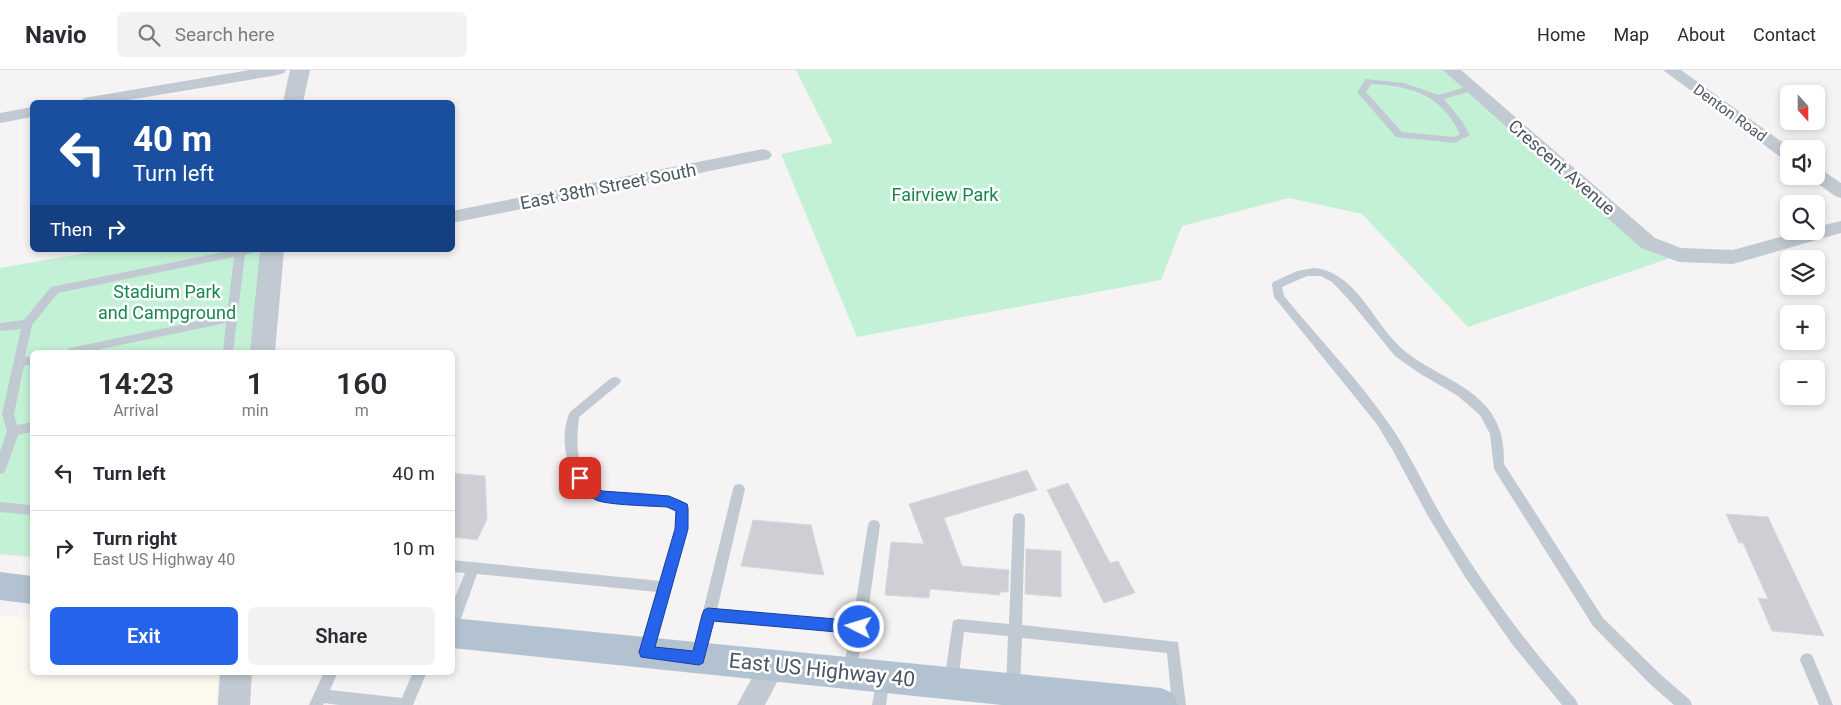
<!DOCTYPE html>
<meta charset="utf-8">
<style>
body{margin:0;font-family:Roboto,sans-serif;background:#f2f2f3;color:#2b2b33;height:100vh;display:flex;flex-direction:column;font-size:19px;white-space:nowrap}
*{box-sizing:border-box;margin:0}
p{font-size:16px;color:#7c7c81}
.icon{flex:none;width:28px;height:28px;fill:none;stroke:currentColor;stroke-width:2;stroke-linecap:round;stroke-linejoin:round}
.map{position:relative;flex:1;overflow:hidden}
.panel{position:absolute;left:30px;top:280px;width:425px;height:325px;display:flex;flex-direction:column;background:#fff;border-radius:8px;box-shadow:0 2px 8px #0003}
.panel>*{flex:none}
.top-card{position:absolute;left:30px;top:30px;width:425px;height:152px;border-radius:8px;box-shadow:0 2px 8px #0003;background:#1a4fa0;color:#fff;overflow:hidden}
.needle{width:32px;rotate:159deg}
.buttons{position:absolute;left:1780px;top:15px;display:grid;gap:10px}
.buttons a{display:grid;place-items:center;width:45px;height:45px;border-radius:8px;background:#fff;box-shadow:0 2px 8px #0003;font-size:25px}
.pin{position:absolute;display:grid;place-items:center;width:42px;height:42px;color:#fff;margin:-21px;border-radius:10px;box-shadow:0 2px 8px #0006}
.me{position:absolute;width:55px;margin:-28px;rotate:275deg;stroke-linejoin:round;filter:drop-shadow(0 0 4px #0008)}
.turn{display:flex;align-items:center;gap:18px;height:105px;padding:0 20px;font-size:22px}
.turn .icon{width:65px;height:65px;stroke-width:2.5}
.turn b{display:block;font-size:35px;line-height:42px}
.then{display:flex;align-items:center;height:48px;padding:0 20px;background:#0003;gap:10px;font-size:19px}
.eta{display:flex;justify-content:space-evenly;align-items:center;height:85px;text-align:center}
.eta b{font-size:30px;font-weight:600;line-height:35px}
.cta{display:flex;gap:10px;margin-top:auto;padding:10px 20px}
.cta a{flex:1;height:58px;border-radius:8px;background:#2563eb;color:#fff;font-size:20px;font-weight:600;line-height:58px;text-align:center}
.cta a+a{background:#f2f2f3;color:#2b2b33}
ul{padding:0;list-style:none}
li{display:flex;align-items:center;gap:15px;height:75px;padding:0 20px;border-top:1px solid #e1e1e2}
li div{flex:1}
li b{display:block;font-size:19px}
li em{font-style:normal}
header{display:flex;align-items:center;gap:30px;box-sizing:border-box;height:70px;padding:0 25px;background:#fff;border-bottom:1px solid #e1e1e2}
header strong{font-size:24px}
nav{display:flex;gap:28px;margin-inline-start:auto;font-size:18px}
.search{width:350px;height:45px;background:#f2f2f3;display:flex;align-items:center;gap:12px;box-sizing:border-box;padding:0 18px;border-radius:8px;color:#7c7c81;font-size:19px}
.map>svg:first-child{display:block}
</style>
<header>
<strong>Navio</strong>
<div class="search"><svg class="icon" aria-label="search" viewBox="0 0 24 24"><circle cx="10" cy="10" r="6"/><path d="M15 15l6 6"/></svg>Search here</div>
<nav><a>Home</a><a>Map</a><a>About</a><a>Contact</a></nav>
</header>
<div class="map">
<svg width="1841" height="635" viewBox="0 0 1841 635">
<rect width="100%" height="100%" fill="#f5f3f3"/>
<!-- commercial -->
<path fill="#fdf9ef" d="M 0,545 L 32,548 L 32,602 L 218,603 L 216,635 L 0,635 Z"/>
<!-- green -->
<path fill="#c3f1d5" d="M 796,0 L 1451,0 L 1648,173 L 1679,185 L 1468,257 L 1362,144 L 1289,128 L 1182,156 L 1161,210 L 857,267 L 781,84 L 833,73 Z
M 103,180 L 270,180 L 252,282 L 32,282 L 32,487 L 0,484 L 0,198 Z"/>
<!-- building -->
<path fill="#cdcfd5" stroke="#d7d9de" d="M 1027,400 L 1037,420 L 944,448 L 962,496 L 1009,500 L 1008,522 L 1000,522 L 1000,525 L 930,519 L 929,528 L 885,525 L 891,472 L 924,474 L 909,434 Z
M 452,403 L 485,406 L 487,449 L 477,470 L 452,467 Z
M 1068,413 L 1110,493 L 1118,491 L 1135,523 L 1104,533 L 1047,420 Z
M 1726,444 L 1768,447 L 1824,566 L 1772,561 L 1758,528 L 1768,529 L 1743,473 L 1739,473 Z
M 753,450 L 811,455 L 824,505 L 741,496 Z
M 1026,479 L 1061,481 L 1061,527 L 1025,524 Z"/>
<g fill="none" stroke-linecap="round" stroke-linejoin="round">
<!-- service -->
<path fill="#c1cad2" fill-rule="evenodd" d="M 1366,9 L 1404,13 L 1439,25 L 1472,15 L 1475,16 L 1475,20 L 1444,29 L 1462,51 L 1470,65 L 1455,73 L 1396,67 L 1357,22 ZM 1371,14 C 1413,16 1441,25 1460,64 L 1454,67 L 1402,62 L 1366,22 Z
M 233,180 L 255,180 L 254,182 L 245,185 L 233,282 L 223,282 L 226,253 L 87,282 L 65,282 L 70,278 L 227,245 L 234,187 L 58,223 L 32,255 L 25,287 L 32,286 L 32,294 L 24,296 L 14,344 L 17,355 L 32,352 L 32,362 L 18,365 L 6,399 L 4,403 L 0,404 L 0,382 L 7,361 L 2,344 L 21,259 L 0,261 L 0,253 L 24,250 L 51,217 Z
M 1314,198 C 1353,201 1372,248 1396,273 C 1423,301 1466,310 1489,340 C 1502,358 1504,373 1504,394 L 1603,548 L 1660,604 L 1690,630 L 1692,635 L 1674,635 L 1650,614 L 1593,556 L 1494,399 L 1490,364 L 1480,345 L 1458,326 L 1419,303 L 1395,286 L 1350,231 L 1332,212 L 1321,206 L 1307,206 L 1282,217 L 1284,226 C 1320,270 1360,311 1392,358 C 1412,388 1427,422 1446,454 C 1484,516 1527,575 1576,630 L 1578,635 L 1562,635 L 1512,574 L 1465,507 L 1428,446 L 1392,379 L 1376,353 L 1274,227 L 1272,215 L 1273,212 L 1297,201 Z
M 615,307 L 619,308 L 621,311 L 619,314 L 579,347 C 576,376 575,404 602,421 C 620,422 677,421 687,435 C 690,441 688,453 687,459 L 652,586 L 647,587 L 642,586 L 640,581 L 657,522 L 477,504 L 459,554 L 457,558 L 452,560 L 452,535 L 465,503 L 452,502 L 452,490 L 660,511 L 675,459 L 676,441 L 667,436 C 651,435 610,435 597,430 C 568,419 557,368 570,342 L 611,308 Z
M 739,414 L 743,415 L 745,419 L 717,540 L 853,550 L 868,455 L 870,451 L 874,450 L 878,451 L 880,455 L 866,557 L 854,606 L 849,608 L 844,606 L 842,601 L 851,563 L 714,552 L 704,591 L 699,592 L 694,591 L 692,586 L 733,419 L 735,415 Z
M 0,432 L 32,435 L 32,445 L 0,442 Z
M 1019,443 L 1023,444 L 1025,448 L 1022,555 L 1178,572 L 1186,635 L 1172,635 L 1167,583 L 1022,568 L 1020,618 L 1018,623 L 1013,625 L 1008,623 L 1006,618 L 1008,566 L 964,562 L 958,612 L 956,617 L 951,619 L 946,617 L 944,612 L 953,551 L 958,549 L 1009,554 L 1013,448 L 1015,444 Z
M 1807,583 L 1812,585 L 1833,635 L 1819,635 L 1800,590 L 1802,585 Z
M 883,600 L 888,602 L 890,607 L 886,635 L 872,635 L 878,602 Z
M 324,602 L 338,602 L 330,620 L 402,628 L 413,602 L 427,602 L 413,635 L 339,635 L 324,633 L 323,635 L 309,635 Z"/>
<!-- minor -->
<path fill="#c1cad2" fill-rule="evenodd" d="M 250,0 L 286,0 L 284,3 L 278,5 L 116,32 L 82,32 L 84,28 L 90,27 Z
M 1443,0 L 1461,0 L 1655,168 L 1681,178 L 1733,180 L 1802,161 L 1816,161 L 1816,157 L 1841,151 L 1841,163 L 1733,194 L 1679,192 L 1641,178 Z
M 1663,0 L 1681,0 L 1792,79 L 1789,79 L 1789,91 L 1783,89 Z
M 32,37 L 32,47 L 0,53 L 0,43 Z
M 763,79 L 769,81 L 772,85 L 769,89 L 452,153 L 452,141 Z
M 1816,98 L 1822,100 L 1841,113 L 1841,128 L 1835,126 L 1810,108 L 1809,106 L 1816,106 Z
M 773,583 L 782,586 L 786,595 L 765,635 L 737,635 L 764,586 Z"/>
<!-- tertiary -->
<path fill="#c1cad2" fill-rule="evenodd" d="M 290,0 L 310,0 L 303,32 L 283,32 Z
M 260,180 L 284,180 L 275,282 L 250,282 Z
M 220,602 L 252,602 L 250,635 L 218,635 Z"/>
<!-- primary -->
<path fill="#b3c2d1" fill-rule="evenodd" d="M 0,502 L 32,506 L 32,534 L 0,530 Z
M 452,548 L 1161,618 L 1173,623 L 1178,635 L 1002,635 L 452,578 Z"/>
</g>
<!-- route -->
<path fill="#2563eb" stroke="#184099" d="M 580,402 C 589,405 594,416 602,421 L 669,426 L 687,434 L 688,438 L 688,459 L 655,577 L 693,581 L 702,545 L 704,540 L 708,538 L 859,551 L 864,553 L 866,557 L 864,562 L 859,564 L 714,551 L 703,593 L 699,595 L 641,587 L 639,582 L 675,459 L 676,441 L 667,437 C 653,436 606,435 596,430 C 586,425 579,417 574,408 L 576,404 Z"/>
<g text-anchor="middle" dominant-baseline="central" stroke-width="5" stroke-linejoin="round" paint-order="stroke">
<!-- far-street labels -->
<g font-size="15" fill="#4a5661" stroke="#fff">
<text transform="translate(1730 43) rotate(36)">Denton Road</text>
</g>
<!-- street labels -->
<g font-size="18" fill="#4a5661" stroke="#fff">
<text transform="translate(1562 97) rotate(41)">Crescent Avenue</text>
<text transform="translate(608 116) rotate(-11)">East 38th Street South</text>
</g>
<!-- park labels -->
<g font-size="18" fill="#17864f" stroke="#fff">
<text x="945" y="124">Fairview Park</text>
<text x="167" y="221">Stadium Park<tspan x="167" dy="21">and Campground</tspan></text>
</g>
<!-- near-street labels -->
<g font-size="21" fill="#4a5661" stroke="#fff">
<text transform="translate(822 600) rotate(6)">East US Highway 40</text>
</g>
</g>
</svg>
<div class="buttons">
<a><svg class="needle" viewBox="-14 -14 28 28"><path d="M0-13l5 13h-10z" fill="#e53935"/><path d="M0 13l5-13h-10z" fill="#7c7c81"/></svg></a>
<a><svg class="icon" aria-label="sound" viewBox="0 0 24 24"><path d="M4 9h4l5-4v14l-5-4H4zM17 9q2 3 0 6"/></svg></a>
<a><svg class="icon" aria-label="search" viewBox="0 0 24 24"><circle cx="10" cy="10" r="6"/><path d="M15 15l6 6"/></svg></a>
<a><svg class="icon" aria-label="layers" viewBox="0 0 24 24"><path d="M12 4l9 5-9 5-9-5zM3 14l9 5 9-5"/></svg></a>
<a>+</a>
<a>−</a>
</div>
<div class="pin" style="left:580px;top:408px;background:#d93025"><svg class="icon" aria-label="arrive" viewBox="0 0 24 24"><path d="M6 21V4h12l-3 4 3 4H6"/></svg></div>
<svg class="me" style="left:859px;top:557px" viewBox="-20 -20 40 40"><circle r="17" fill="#2563eb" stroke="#fff" stroke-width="3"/><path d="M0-11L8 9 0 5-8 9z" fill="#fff"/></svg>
<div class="top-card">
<div class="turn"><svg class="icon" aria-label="left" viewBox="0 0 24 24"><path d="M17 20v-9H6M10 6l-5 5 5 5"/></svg><div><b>40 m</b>Turn left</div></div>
<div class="then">Then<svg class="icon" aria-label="right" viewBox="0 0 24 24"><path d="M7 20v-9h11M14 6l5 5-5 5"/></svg></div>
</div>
<section class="panel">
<div class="eta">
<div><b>14:23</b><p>Arrival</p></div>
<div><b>1</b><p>min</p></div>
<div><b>160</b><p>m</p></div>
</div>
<ul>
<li><svg class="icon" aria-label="left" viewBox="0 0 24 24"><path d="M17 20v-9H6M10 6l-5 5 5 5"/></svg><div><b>Turn left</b></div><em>40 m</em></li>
<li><svg class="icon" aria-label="right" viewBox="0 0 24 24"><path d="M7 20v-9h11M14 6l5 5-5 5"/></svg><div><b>Turn right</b><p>East US Highway 40</p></div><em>10 m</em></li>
</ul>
<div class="cta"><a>Exit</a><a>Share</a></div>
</section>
</div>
